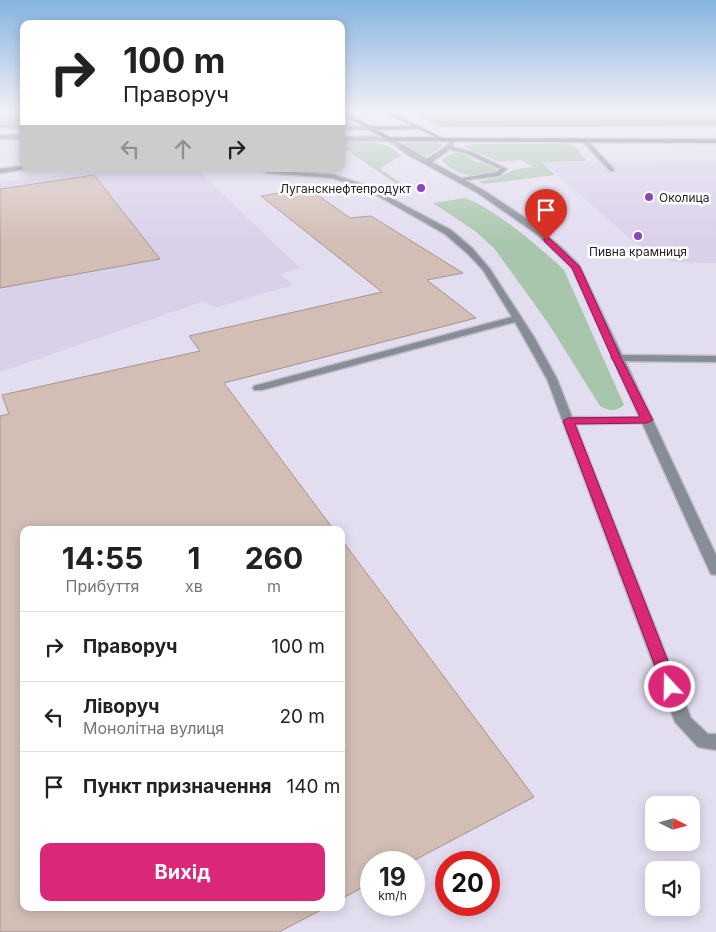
<!DOCTYPE html>
<html lang="uk">
<meta charset="utf-8">
<style>
body{margin:0;font-family:Inter,sans-serif;background:#f2f2f2;color:#222;height:100vh;display:flex;flex-direction:column;font-size:19px;white-space:nowrap}
*{box-sizing:border-box;margin:0}
p{font-size:16px;color:#767676}
.icon{flex:none;width:28px;height:28px;fill:none;stroke:currentColor;stroke-width:2;stroke-linecap:round;stroke-linejoin:round}
.map{position:relative;flex:1;overflow:hidden}
.side{position:absolute;left:20px;top:526px;width:325px;height:385px;display:flex;flex-direction:column;background:#fff;border-radius:10px;box-shadow:0 2px 12px #0003}
.side>*{flex:none}
.guide{position:absolute;left:20px;top:20px;width:325px;height:152px;border-radius:10px;box-shadow:0 2px 12px #0003;background:#fff;color:#222;overflow:hidden}
.needle{width:32px;rotate:96deg}
.controls{position:absolute;left:645px;top:796px;display:grid;gap:10px}
.controls a{display:grid;place-items:center;width:55px;height:55px;border-radius:10px;background:#fff;box-shadow:0 2px 12px #0003;font-size:25px}
.speed{position:absolute;left:360px;top:851px;display:flex;gap:10px;font-size:25px;font-weight:700;text-align:center}
.speed>*{display:grid;place-content:center;width:65px;height:65px;border-radius:50%;background:#fff;box-shadow:0 2px 12px #0003;line-height:1}
.speed small{font-size:12px;font-weight:400}
.speed .limit{border:8px solid #d22;background:#fff;color:#111}
.pin{position:absolute;display:grid;place-items:center;width:42px;height:42px;color:#fff;margin:-51px -21px;border-radius:50% 50% 50% 0;rotate:-45deg;box-shadow:0 0 5px #0007}
.pin .icon{rotate:45deg}
.me{position:absolute;width:55px;margin:-28px;rotate:339deg;stroke-linejoin:round;filter:drop-shadow(0 0 4px #0008)}
.turn{display:flex;align-items:center;gap:18px;height:105px;padding:0 20px;font-size:22px}
.turn .icon{width:65px;height:65px;stroke-width:2.5}
.turn b{display:block;font-size:35px;line-height:42px}
.lanes{display:flex;align-items:center;height:48px;padding:0 20px;background:#0003;justify-content:center;gap:25px;direction:ltr}
.lanes .off{opacity:.35}
.eta{display:flex;justify-content:space-evenly;align-items:center;height:85px;text-align:center}
.eta b{font-size:30px;font-weight:700;line-height:35px}
.cta{display:flex;gap:10px;margin-top:auto;padding:10px 20px}
.cta a{flex:1;height:58px;border-radius:10px;background:#db2777;color:#fff;font-size:20px;font-weight:700;line-height:58px;text-align:center}
ul{padding:0;list-style:none}
li{display:flex;align-items:center;gap:15px;height:70px;padding:0 20px;border-top:1px solid #e0e0e0}
li div{flex:1}
li b{display:block;font-size:19px}
li em{font-style:normal}
.map>svg:first-child{display:block}
</style>
<div class="map">
<svg width="716" height="932" viewBox="0 0 716 932">
<rect width="100%" height="100%" fill="#e3ddf0"/>
<!-- built -->
<path fill="#d9d0ea" d="M 716,160 L 716,263 L 674,262 L 634,242 L 543,162 Z
M 112,169 L 197,169 L 300,268 L 280,274 L 293,285 L 217,307 L 202,302 L 0,372 L 0,182 Z"/>
<!-- green -->
<path fill="#a8c6ab" d="M 341,142 C 361,142 388,139 401,156 L 387,164 L 381,169 L 412,191 L 408,192 L 348,151 L 341,151 Z
M 407,142 L 438,142 L 441,143 L 441,147 C 424,160 421,159 404,145 Z
M 476,144 L 566,144 L 575,146 L 587,161 L 542,162 L 555,175 L 484,184 L 479,182 L 500,177 L 513,170 L 533,167 L 522,160 L 499,162 L 463,146 Z
M 457,152 L 474,158 L 470,159 L 475,162 L 482,162 L 496,169 L 496,171 C 478,180 456,175 442,161 L 448,155 Z
M 465,198 C 494,208 541,248 564,270 L 624,405 C 616,412 609,411 600,406 L 548,323 L 494,248 L 475,231 L 433,203 Z"/>
<!-- forest -->
<path fill="#84a888" d="M 0,112 L 24,112 L 24,124 L 0,124 Z
M 411,112 L 716,112 L 716,126 L 441,127 Z"/>
<!-- building -->
<path fill="#d2beb5" stroke="#a6938b" d="M 94,175 L 160,259 L 0,288 L 0,189 Z
M 308,188 L 350,218 L 371,216 L 463,273 L 427,280 L 476,318 L 224,383 L 334,530 L 24,530 L 24,908 L 325,908 L 279,932 L 0,932 L 0,416 L 9,414 L 2,395 L 200,351 L 189,336 L 382,292 L 261,196 Z
M 341,539 L 534,797 L 411,862 L 371,862 L 371,883 L 341,899 Z"/>
<g fill="none" stroke-linecap="round" stroke-linejoin="round">
<defs>
<path id="lane" d="M 582,139 L 586,139 L 614,169 L 614,171 L 610,171 L 582,141 Z
M 449,146 L 472,152 L 507,169 L 499,176 L 457,181 L 457,179 L 497,172 L 500,169 L 468,154 L 447,149 Z
M 24,166 L 24,169 L 26,169 L 0,173 L 0,169 Z
M 257,169 L 335,175 L 368,186 L 451,230 L 473,249 L 490,269 L 534,337 L 557,379 L 572,417 L 651,418 L 653,420 L 651,422 L 647,423 L 575,424 L 691,718 L 708,734 L 716,734 L 716,750 L 698,747 L 675,722 L 547,379 L 515,322 L 262,390 L 254,390 L 253,388 L 254,386 L 512,317 L 483,270 L 467,253 L 445,234 L 364,188 L 332,178 L 268,173 Z"/>
<path id="street" d="M 0,124 L 24,125 L 24,129 L 0,128 Z
M 341,126 L 372,126 L 375,128 L 372,130 L 341,130 Z
M 0,135 L 24,135 L 24,139 L 0,139 Z
M 374,136 L 393,139 L 427,159 L 448,145 L 450,138 L 454,138 L 453,147 L 432,162 L 483,190 L 524,217 L 562,248 L 579,265 L 622,355 L 716,356 L 716,362 L 625,361 L 716,555 L 716,575 L 711,574 L 709,570 L 614,361 L 611,358 L 612,356 L 572,268 L 538,235 L 478,193 L 410,156 L 389,141 L 341,141 L 341,137 Z"/>
<path id="secondary" d="M 341,112 L 346,112 L 371,126 L 412,126 L 384,112 L 391,112 L 442,138 L 716,139 L 716,143 L 389,141 L 341,114 ZM 419,129 L 435,137 L 390,137 L 377,130 Z"/>
</defs>
<!-- lane casing -->
<use href="#lane" stroke="#c0bbcc" stroke-width="3"/>
<!-- street casing -->
<use href="#street" stroke="#c0bbcc" stroke-width="3"/>
<!-- secondary casing -->
<use href="#secondary" stroke="#c0bbcc" stroke-width="3"/>
<!-- lane -->
<use href="#lane" fill="#878d94" fill-rule="evenodd"/>
<!-- street -->
<use href="#street" fill="#878d94" fill-rule="evenodd"/>
<!-- secondary -->
<use href="#secondary" fill="#5d666f" fill-rule="evenodd"/>
</g>
<!-- sky -->
<linearGradient id="sky" x2="0" y2="1"><stop stop-color="#85b4e0"/><stop offset="0.46" stop-color="#f2f0f8"/><stop offset="1" stop-color="#f2f0f8" stop-opacity="0"/></linearGradient>
<rect width="716" height="242" fill="url(#sky)"/>
<!-- route -->
<path fill="#db2777" stroke="#8e194d" d="M 544,238 L 549,238 L 580,267 L 621,358 L 653,420 L 647,423 L 575,424 L 678,687 L 676,691 L 670,693 L 665,691 L 663,687 L 563,421 L 568,418 L 640,417 L 612,358 L 572,268 L 544,241 Z"/>
<!-- markers -->
<g fill="#8c44b7" stroke="#fff" stroke-width="2">
<circle cx="421" cy="188" r="5"/>
<circle cx="649" cy="197" r="5"/>
<circle cx="638" cy="236" r="5"/>
</g>
<g text-anchor="middle" dominant-baseline="central" stroke-width="5" stroke-linejoin="round" paint-order="stroke">
<!-- far-poi labels -->
<g font-size="12" fill="#232127" stroke="#fff" text-anchor="end">
<text x="411" y="188">Луганскнефтепродукт</text>
<text x="659" y="197" text-anchor="start">Околица</text>
<text x="638" y="251" text-anchor="middle">Пивна крамниця</text>
</g>
</g>
</svg>
<div class="controls">
<a><svg class="needle" viewBox="-14 -14 28 28"><path d="M0-13l5 13h-10z" fill="#e53935"/><path d="M0 13l5-13h-10z" fill="#767676"/></svg></a>
<a><svg class="icon" aria-label="sound" viewBox="0 0 24 24"><path d="M4 9h4l5-4v14l-5-4H4zM17 9q2 3 0 6"/></svg></a>
</div>
<div class="speed"><div>19<small>km/h</small></div><div class="limit">20</div></div>
<div class="pin" style="left:546px;top:240px;background:#d93025"><svg class="icon" aria-label="arrive" viewBox="0 0 24 24"><path d="M6 21V4h12l-3 4 3 4H6"/></svg></div>
<svg class="me" style="left:670px;top:687px" viewBox="-20 -20 40 40"><circle r="17" fill="#db2777" stroke="#fff" stroke-width="3"/><path d="M0-11L8 9 0 5-8 9z" fill="#fff"/></svg>
<div class="guide">
<div class="turn"><svg class="icon" aria-label="right" viewBox="0 0 24 24"><path d="M7 20v-9h11M14 6l5 5-5 5"/></svg><div><b>100 m</b>Праворуч</div></div>
<div class="lanes"><svg class="icon off" aria-label="left" viewBox="0 0 24 24"><path d="M17 20v-9H6M10 6l-5 5 5 5"/></svg><svg class="icon off" aria-label="ahead" viewBox="0 0 24 24"><path d="M12 20V5M6 11l6-6 6 6"/></svg><svg class="icon" aria-label="right" viewBox="0 0 24 24"><path d="M7 20v-9h11M14 6l5 5-5 5"/></svg></div>
</div>
<section class="side">
<div class="eta">
<div><b>14:55</b><p>Прибуття</p></div>
<div><b>1</b><p>хв</p></div>
<div><b>260</b><p>m</p></div>
</div>
<ul>
<li><svg class="icon" aria-label="right" viewBox="0 0 24 24"><path d="M7 20v-9h11M14 6l5 5-5 5"/></svg><div><b>Праворуч</b></div><em>100 m</em></li>
<li><svg class="icon" aria-label="left" viewBox="0 0 24 24"><path d="M17 20v-9H6M10 6l-5 5 5 5"/></svg><div><b>Ліворуч</b><p>Монолітна вулиця</p></div><em>20 m</em></li>
<li><svg class="icon" aria-label="arrive" viewBox="0 0 24 24"><path d="M6 21V4h12l-3 4 3 4H6"/></svg><div><b>Пункт призначення</b></div><em>140 m</em></li>
</ul>
<div class="cta"><a>Вихід</a></div>
</section>
</div>
